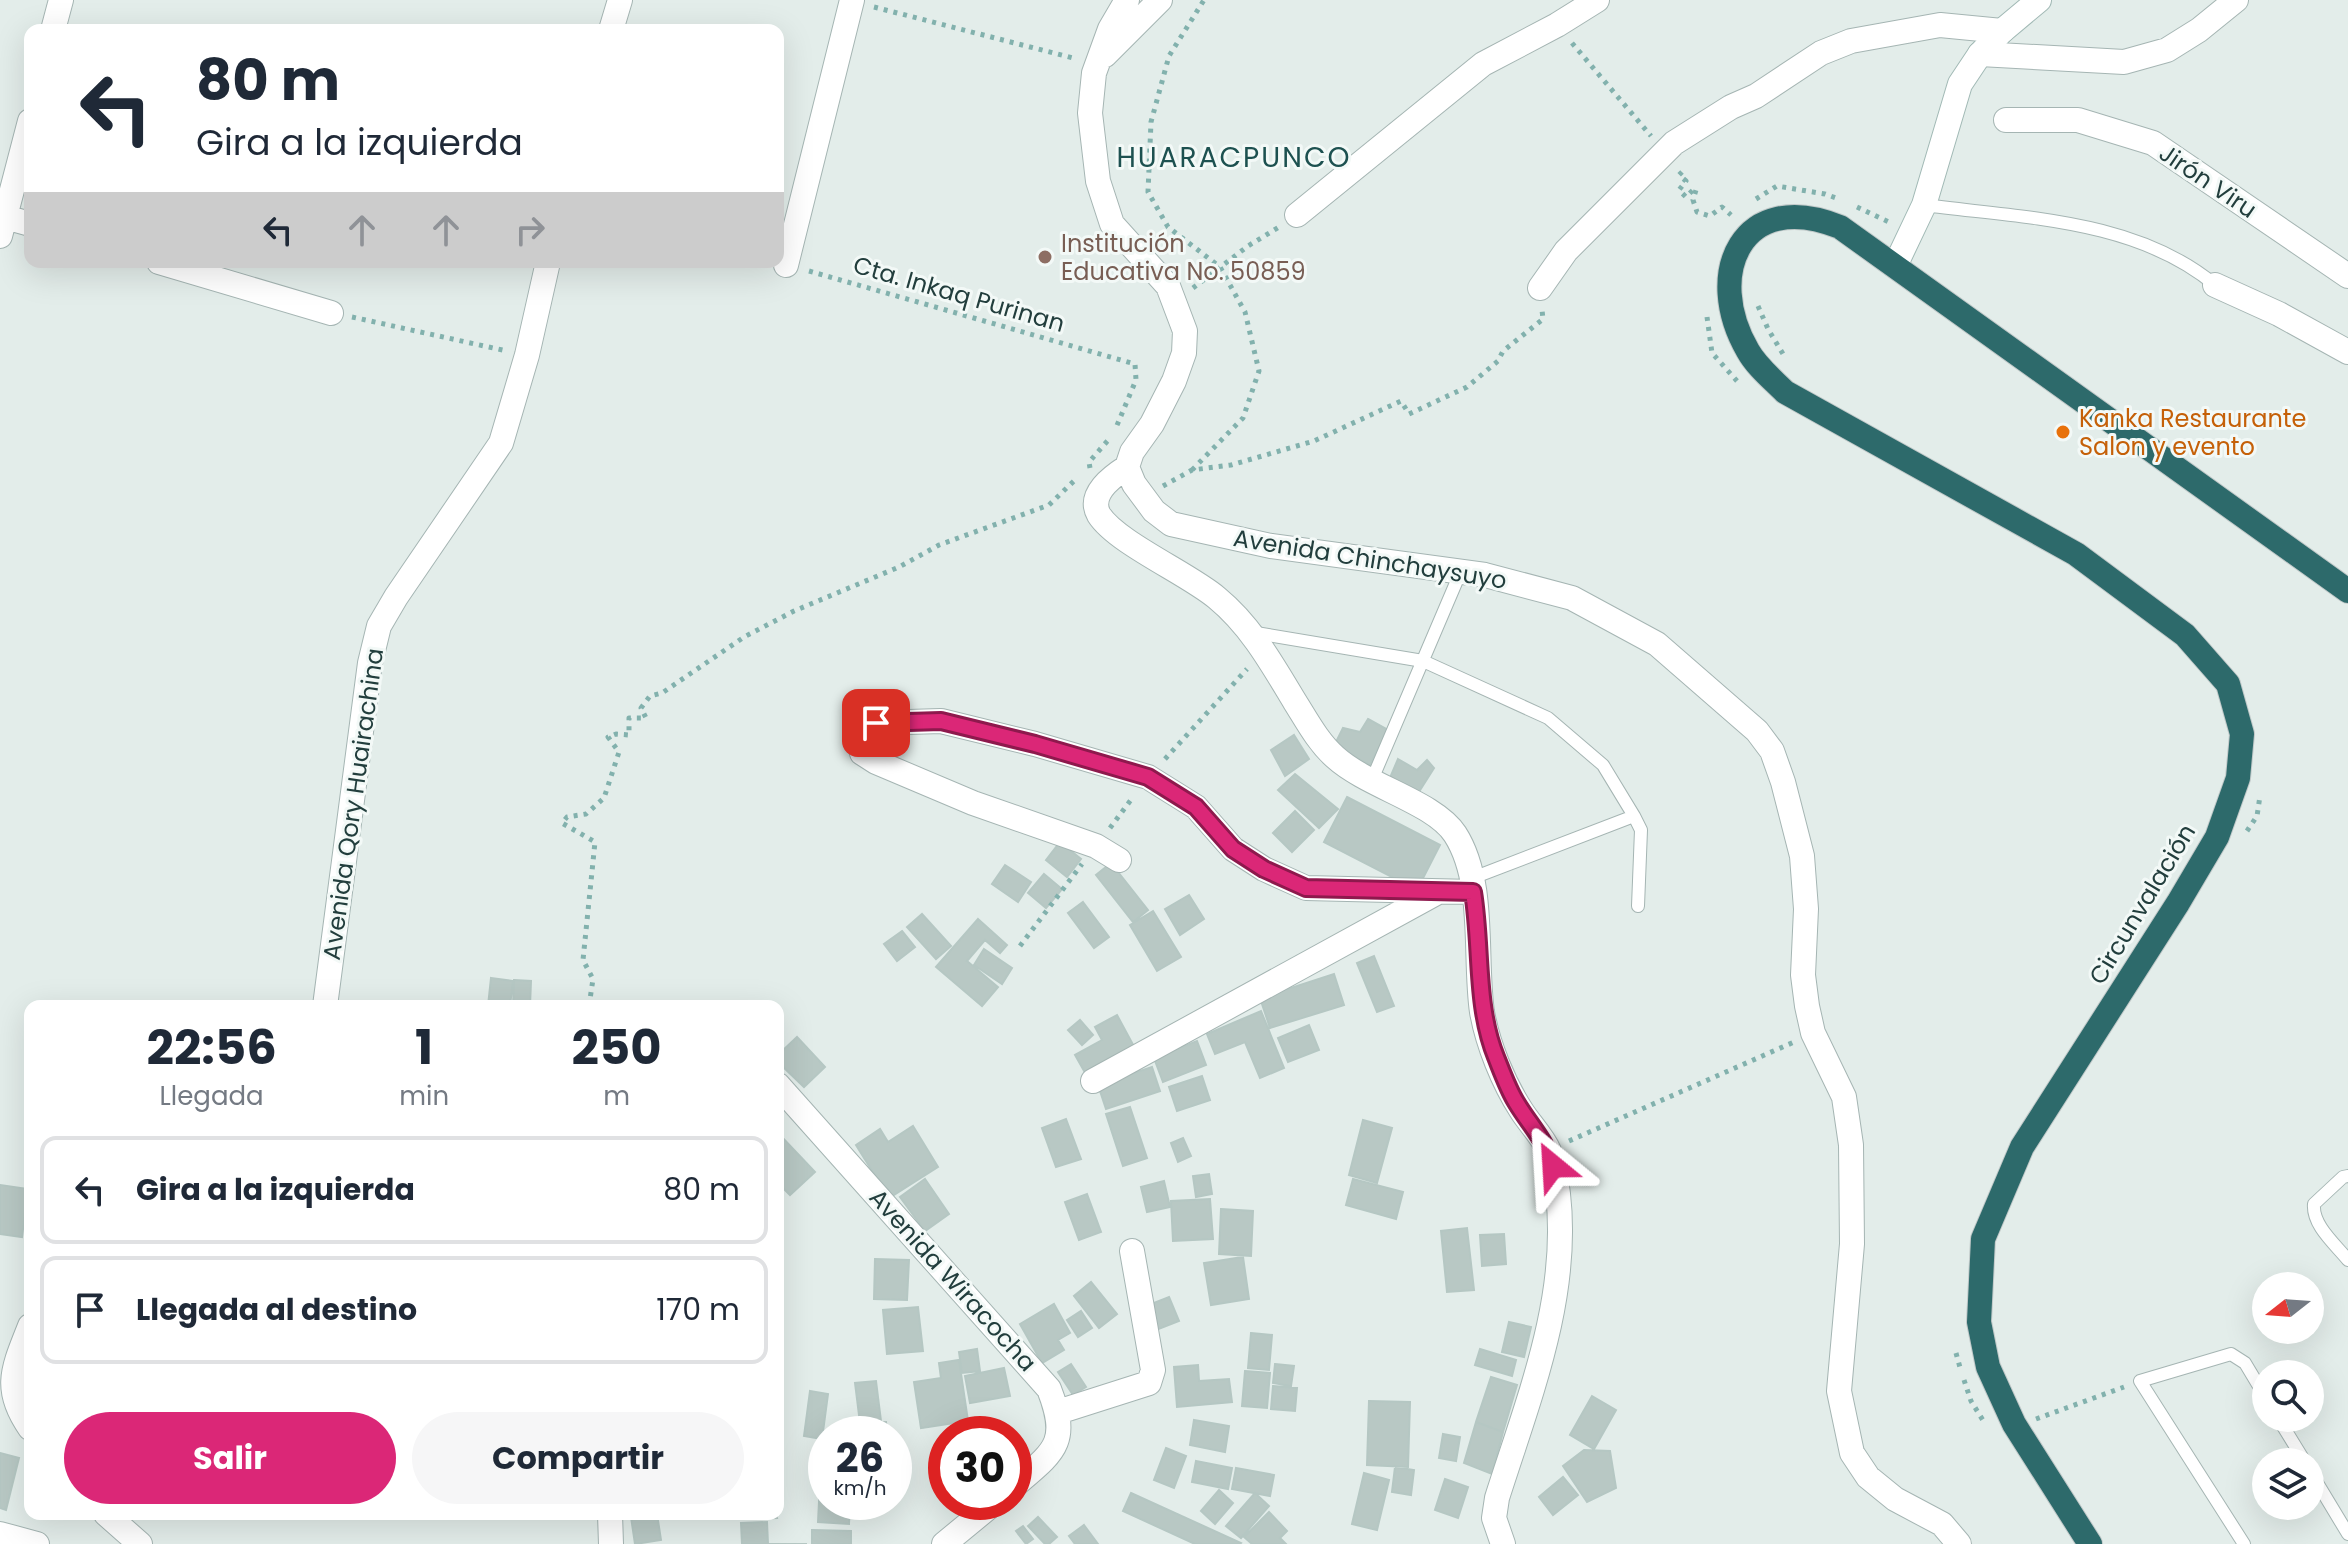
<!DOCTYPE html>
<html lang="es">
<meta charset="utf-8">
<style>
body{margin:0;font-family:Poppins,sans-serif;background:#f6f6f7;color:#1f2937;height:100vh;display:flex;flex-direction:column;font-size:30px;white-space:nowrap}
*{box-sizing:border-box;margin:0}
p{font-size:26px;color:#747a83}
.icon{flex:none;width:44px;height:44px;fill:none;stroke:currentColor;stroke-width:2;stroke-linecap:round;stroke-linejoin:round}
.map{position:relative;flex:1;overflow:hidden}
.sheet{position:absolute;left:24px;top:1000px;width:760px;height:520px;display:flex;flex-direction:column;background:#fff;border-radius:16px;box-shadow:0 8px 32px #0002}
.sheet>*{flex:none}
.top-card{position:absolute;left:24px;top:24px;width:760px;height:244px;border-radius:16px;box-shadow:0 8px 32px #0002;background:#fff;color:#1f2937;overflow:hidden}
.needle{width:52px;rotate:253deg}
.fabs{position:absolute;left:2252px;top:1272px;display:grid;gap:16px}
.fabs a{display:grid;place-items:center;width:72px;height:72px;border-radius:50%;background:#fff;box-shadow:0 8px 32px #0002;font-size:40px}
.speed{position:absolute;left:808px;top:1416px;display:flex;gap:16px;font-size:40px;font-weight:700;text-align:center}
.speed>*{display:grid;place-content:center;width:104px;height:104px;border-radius:50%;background:#fff;box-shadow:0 8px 32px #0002;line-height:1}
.speed small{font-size:20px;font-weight:400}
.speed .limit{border:12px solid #d22;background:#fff;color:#111}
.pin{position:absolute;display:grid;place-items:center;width:68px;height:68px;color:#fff;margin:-34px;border-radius:16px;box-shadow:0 4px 12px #0006}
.me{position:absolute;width:88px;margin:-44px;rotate:333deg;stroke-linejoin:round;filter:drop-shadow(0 0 6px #0008)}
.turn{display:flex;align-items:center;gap:28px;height:168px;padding:0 40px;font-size:36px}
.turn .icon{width:104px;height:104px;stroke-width:2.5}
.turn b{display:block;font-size:56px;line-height:68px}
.lanes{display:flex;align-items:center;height:76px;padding:0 40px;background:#0003;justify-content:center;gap:40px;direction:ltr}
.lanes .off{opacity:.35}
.eta{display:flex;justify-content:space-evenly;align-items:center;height:136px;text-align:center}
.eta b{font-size:48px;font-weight:700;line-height:56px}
.cta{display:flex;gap:16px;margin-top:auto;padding:16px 40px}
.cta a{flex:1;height:92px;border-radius:48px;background:#db2777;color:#fff;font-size:32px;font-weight:700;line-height:92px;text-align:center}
.cta a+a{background:#f6f6f7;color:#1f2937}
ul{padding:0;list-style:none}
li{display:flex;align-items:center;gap:24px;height:108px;margin:0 16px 12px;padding:0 24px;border:4px solid #e0e1e3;border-radius:16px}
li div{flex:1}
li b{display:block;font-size:30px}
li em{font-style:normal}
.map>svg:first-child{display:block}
</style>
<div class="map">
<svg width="2348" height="1544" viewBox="0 0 2348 1544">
<rect width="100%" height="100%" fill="#e3edea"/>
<!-- building -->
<path fill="#b8c8c4" stroke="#b5c7c3" stroke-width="2" d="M 1368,719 L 1388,730 L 1370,765 L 1334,746 L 1343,728 L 1360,732 Z
M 1294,735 L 1309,759 L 1285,776 L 1271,750 Z
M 1398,759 L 1417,770 L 1427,760 L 1434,768 L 1417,795 L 1389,780 Z
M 1295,774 L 1338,809 L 1319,828 L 1278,790 Z
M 1347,797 L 1440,845 L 1417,890 L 1324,842 Z
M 1295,811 L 1314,830 L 1292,852 L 1273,833 Z
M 1060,842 L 1081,859 L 1067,877 L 1046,860 Z
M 1111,863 L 1148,910 L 1133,922 L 1096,875 Z
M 1005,865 L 1031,882 L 1018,902 L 992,884 Z
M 1044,874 L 1062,889 L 1046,908 L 1028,893 Z
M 1189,895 L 1204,919 L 1180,935 L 1165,909 Z
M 1083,902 L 1109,937 L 1094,948 L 1068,913 Z
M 1153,911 L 1181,957 L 1157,971 L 1130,925 Z
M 922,914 L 951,946 L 936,959 L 907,927 Z
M 978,919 L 1007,945 L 1000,953 L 985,940 L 967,961 L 998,987 L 982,1006 L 936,967 Z
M 902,931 L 915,947 L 897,961 L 884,944 Z
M 984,949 L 1012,968 L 1002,984 L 974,965 Z
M 1374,956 L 1394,1006 L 1377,1012 L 1357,963 Z
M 1334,974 L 1344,1005 L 1270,1028 L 1260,998 Z
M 491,978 L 513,981 L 510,1006 L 488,1006 Z
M 514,980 L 531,981 L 530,1006 L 513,1006 Z
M 1261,1011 L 1284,1068 L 1260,1078 L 1245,1042 L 1215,1054 L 1207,1034 Z
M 1117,1015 L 1137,1052 L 1088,1078 L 1075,1055 L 1102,1040 L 1095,1027 Z
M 1080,1020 L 1093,1035 L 1082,1045 L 1068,1030 Z
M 1309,1025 L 1319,1050 L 1288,1062 L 1278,1038 Z
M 797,1037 L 825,1067 L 804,1087 L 778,1062 L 778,1055 Z
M 1197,1041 L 1206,1065 L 1163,1082 L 1154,1058 Z
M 1152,1067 L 1160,1091 L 1106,1109 L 1098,1085 Z
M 1202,1076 L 1210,1100 L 1177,1111 L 1169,1087 Z
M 1130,1107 L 1147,1158 L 1123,1166 L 1106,1114 Z
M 1066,1119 L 1081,1159 L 1056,1167 L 1042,1128 Z
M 1363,1120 L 1392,1128 L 1377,1183 L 1349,1175 Z
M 913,1126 L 938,1167 L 889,1198 L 856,1145 L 880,1129 L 888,1142 Z
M 778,1133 L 815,1172 L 790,1195 L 778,1183 Z
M 1183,1138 L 1191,1156 L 1178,1162 L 1171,1143 Z
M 1209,1174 L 1212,1194 L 1196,1197 L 1193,1176 Z
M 925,1179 L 949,1214 L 925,1231 L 900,1197 Z
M 1353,1179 L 1403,1192 L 1396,1219 L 1346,1205 Z
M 1164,1181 L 1170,1207 L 1147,1212 L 1141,1187 Z
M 0,1185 L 28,1189 L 22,1237 L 0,1234 Z
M 1087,1194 L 1101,1232 L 1079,1240 L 1065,1202 Z
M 1210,1199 L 1213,1239 L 1173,1241 L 1171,1201 Z
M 1221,1209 L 1253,1211 L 1251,1256 L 1219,1254 Z
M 1467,1228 L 1474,1290 L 1447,1292 L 1441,1231 Z
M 1504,1234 L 1506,1264 L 1482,1266 L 1480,1235 Z
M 1243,1257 L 1249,1299 L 1211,1305 L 1204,1263 Z
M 875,1259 L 909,1260 L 907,1300 L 874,1299 Z
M 1091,1282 L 1117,1314 L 1099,1328 L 1074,1296 Z
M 1169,1297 L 1179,1321 L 1156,1330 L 1146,1306 Z
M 1054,1304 L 1070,1333 L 1058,1340 L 1064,1350 L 1042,1363 L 1020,1324 Z
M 918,1307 L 923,1351 L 887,1354 L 883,1310 Z
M 1081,1311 L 1092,1328 L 1078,1337 L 1067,1320 Z
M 1509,1322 L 1531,1327 L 1524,1357 L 1502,1352 Z
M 1251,1333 L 1272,1335 L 1269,1370 L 1248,1368 Z
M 977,1349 L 980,1371 L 962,1373 L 959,1352 Z
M 1480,1349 L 1516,1360 L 1512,1376 L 1475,1365 Z
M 959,1360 L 968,1421 L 921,1428 L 914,1382 L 941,1378 L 939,1363 Z
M 1071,1364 L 1086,1387 L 1073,1395 L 1058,1372 Z
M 1275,1364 L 1294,1366 L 1291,1386 L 1273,1383 Z
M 1198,1365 L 1199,1381 L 1229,1379 L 1232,1402 L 1177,1407 L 1174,1367 Z
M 1004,1368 L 1010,1396 L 970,1403 L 965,1376 Z
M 1245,1371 L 1270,1373 L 1267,1408 L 1242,1406 Z
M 1491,1377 L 1517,1385 L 1503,1432 L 1476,1422 Z
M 876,1381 L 881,1421 L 860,1423 L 855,1383 Z
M 1273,1386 L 1297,1388 L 1295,1411 L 1271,1409 Z
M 810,1391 L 828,1394 L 822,1439 L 804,1436 Z
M 1592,1396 L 1616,1410 L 1594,1449 L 1570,1435 Z
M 1369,1401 L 1410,1402 L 1408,1467 L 1367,1465 Z
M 1194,1420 L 1229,1426 L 1225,1452 L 1190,1445 Z
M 886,1422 L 887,1434 L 866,1434 L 866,1423 Z
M 1476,1422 L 1503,1432 L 1492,1474 L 1464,1463 Z
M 1443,1434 L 1460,1437 L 1456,1461 L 1439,1458 Z
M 1166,1448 L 1186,1456 L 1174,1488 L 1154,1480 Z
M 1584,1450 L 1610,1451 L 1616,1488 L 1587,1502 L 1563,1466 Z
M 0,1453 L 19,1458 L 6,1510 L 0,1508 Z
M 1196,1461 L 1232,1468 L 1228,1489 L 1192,1482 Z
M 1395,1467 L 1414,1470 L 1411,1495 L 1392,1492 Z
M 1236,1468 L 1274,1475 L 1270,1496 L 1232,1489 Z
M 1364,1473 L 1389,1480 L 1377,1530 L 1352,1524 Z
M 1563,1477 L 1578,1495 L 1553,1515 L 1539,1497 Z
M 1445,1479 L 1468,1487 L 1458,1518 L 1435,1510 Z
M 820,1482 L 826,1483 L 826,1502 L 850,1502 L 849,1524 L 818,1522 Z
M 1219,1490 L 1233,1503 L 1215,1524 L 1201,1511 Z
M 1131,1493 L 1241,1543 L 1240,1544 L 1195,1544 L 1123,1511 Z
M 1255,1493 L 1269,1506 L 1241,1538 L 1226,1526 Z
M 1269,1512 L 1287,1531 L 1280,1538 L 1286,1544 L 1252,1544 L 1244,1537 Z
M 657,1514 L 661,1540 L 635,1544 L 631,1517 Z
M 704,1514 L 729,1514 L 729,1517 L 704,1517 Z
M 749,1514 L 776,1514 L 777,1518 L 749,1519 Z
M 1038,1517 L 1057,1537 L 1049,1544 L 1045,1544 L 1028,1526 Z
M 767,1522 L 768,1544 L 807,1544 L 742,1544 L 741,1523 Z
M 1084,1525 L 1098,1544 L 1075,1544 L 1069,1536 Z
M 1023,1526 L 1033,1539 L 1026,1544 L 1016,1531 Z
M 812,1530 L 851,1531 L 851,1544 L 812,1544 Z"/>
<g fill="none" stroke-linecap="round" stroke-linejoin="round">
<defs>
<path id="lane" d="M 1924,205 C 2022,218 2136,219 2215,285
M 1250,632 L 1423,661 L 1548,718 L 1603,765 L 1634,816 L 1641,830 L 1638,906
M 1371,782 L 1461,571
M 1470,879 L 1634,816
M 2348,1176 L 2343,1177 L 2314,1204 C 2312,1225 2335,1244 2348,1260
M 2278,1418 L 2305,1462
M 2310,1471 L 2348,1534
M 2244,1544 L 2140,1381 L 2231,1354 L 2245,1363 L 2266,1398"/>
<path id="street" d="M 1127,0 L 1110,29 L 1094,73 L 1090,113 L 1098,181 L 1112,224 L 1168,286 L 1185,331 L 1184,353 L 1174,381 L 1152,424 L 1132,452 L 1127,467 L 1134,484 L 1154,511 L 1171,524 L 1271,546 L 1485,575 L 1572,598 L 1657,644 L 1757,731 L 1772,751 L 1783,782 L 1802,856 L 1806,909 L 1803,975 L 1807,1006 L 1813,1033 L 1844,1097 L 1851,1145 L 1852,1244 L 1839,1391 L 1852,1453 L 1868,1477 L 1895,1499 L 1942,1524 L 1959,1544
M 53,30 L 61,0
M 611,30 L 620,0
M 1980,54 L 2124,62 L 2167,50 L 2199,30 L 2236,0
M 1105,55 L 1160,0
M 2006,120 L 2078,120 L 2153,143 L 2348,276
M 1297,215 L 1483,64 L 1557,25 L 1597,0
M 5,217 L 30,224
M 0,236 L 30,121
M 159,262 L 331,313
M 786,265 L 852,0
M 2215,285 L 2279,314 L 2348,352
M 1540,288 L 1566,251 L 1674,143 L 1731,107 L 1756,96 L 1821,53 L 1851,41 L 1940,25 L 2002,31
M 1127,467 C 1113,476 1087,494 1099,515 C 1117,543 1189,574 1217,598 C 1251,626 1272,664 1295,702 C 1307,721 1318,742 1335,757 C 1368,787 1434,802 1455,834 C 1486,882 1474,957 1482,1012 C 1488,1045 1503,1082 1521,1110 C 1529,1123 1543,1137 1549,1151 C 1554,1164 1556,1180 1558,1194 C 1570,1298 1528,1400 1497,1498 L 1494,1518 L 1503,1544
M 1119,860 L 1096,846 L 973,803 L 876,762 L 862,753 L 858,736 L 866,727 L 876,723 L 941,721 L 1035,744 L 1148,777 L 1196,807 L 1233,849 L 1264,869 L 1306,888 L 1473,892
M 325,1006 L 370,663 L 379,626 L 396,597 L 501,443 L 527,355 L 548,262
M 1093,1081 L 1438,892
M 778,1085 L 1049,1389 C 1070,1443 1055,1451 1014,1486
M 30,1326 C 14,1367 2,1388 30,1428
M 1058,1412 L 1149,1383 L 1153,1370 L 1132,1251
M 106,1514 L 140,1544
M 610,1514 L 611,1544
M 0,1534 L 37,1544
M 944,1544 L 995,1502"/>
<path id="secondary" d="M 1895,266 L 1924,205 L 1960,84 L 1980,54 L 2002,31 L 2039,0"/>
<path id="highway" d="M 2090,1544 L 2014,1424 L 1988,1367 L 1979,1322 L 1983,1239 L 2022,1147 L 2178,903 L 2217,837 L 2238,778 L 2242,734 L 2228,684 L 2185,635 L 2076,554 L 1785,392 C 1772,379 1757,367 1748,351 C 1703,274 1742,187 1840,227 L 2348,591"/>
</defs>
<!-- lane casing -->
<use href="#lane" stroke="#a5b5b3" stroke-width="14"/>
<!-- street casing -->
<use href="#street" stroke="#a5b5b3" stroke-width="26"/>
<!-- secondary casing -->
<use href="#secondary" stroke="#a1b9b5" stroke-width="26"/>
<!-- highway casing -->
<use href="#highway" stroke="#c1c9c9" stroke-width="26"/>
<!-- path -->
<path stroke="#82b1ad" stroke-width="5" stroke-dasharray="4 6" stroke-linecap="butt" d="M 874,7 L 1077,59
M 1572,43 L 1651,136
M 1682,172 L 1679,175 L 1686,181 L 1679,190 L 1686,197 L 1695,188 L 1696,190 L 1693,200 L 1697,212 L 1710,216 L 1722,207 L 1731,215
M 1756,199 L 1777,186 L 1825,194 L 1836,198
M 1857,207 L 1891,223
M 809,271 L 1135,364 L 1136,380 L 1115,430
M 1193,288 L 1248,246 L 1279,227
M 1758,306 L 1768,329 L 1783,354
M 352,317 L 507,351
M 1707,317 L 1712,353 L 1737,381
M 1090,468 L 1089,462 L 1110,438
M 1192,470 L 1243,418 L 1259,371 L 1245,312 L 1220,267 L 1168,227 L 1148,192 L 1151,122 L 1169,56 L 1204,0
M 1163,486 L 1192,470 L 1231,465 L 1314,441 L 1401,401 L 1409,414 L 1467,387 L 1498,361 L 1503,351 L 1543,319 L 1542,310
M 1165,759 L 1247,669
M 1110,828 L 1133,797
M 2247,831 L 2257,816 L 2260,796
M 1020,946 L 1082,864
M 589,1006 L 593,979 L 583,960 L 595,842 L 562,823 L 567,817 L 586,814 L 604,798 L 619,752 L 608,737 L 616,734 L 629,735 L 629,718 L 646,718 L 641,708 L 650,696 L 662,693 L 744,637 L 794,611 L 899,567 L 939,545 L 1049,505 L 1077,478
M 1569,1141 L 1794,1042
M 1956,1353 L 1961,1371
M 1964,1380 L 1971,1401 L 1984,1422
M 2036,1419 L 2124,1387"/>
<!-- lane -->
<use href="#lane" stroke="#fff" stroke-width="12"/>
<!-- street -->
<use href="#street" stroke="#fff" stroke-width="24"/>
<!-- secondary -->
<use href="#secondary" stroke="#fff" stroke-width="24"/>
<!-- highway -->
<use href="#highway" stroke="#2d6a6b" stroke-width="24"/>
</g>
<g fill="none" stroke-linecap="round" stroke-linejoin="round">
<defs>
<path id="route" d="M 876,723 L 941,721 L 1035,744 L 1148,777 L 1196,807 L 1233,849 L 1264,869 L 1306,888 L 1473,892 C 1482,947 1475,1005 1496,1057 C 1502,1072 1508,1089 1516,1102 C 1529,1124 1547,1142 1553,1166"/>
</defs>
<!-- route casing -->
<use href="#route" stroke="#8e194d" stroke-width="20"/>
<!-- route -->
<use href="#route" stroke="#db2777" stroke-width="14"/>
</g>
<!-- markers -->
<circle fill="#8d6e63" stroke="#f3f9f7" stroke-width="3" cx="1045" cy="257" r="8"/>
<circle fill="#e8710a" stroke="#f3f9f7" stroke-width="3" cx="2063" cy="432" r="8"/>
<g text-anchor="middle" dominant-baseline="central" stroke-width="6" stroke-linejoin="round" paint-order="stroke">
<!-- street labels -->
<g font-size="24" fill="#223e3d" stroke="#f3f9f7">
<text transform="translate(2208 181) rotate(34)">Jirón Viru</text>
<text transform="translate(959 294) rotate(16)">Cta. Inkaq Purinan</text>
<text transform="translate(1370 559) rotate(9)">Avenida Chinchaysuyo</text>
<text transform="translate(353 804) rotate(-82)">Avenida Qory Huairachina</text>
<text transform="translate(2142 904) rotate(-59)">Circunvalación</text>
<text transform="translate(953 1280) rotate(48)">Avenida Wiracocha</text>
</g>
<!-- education labels -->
<g font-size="24" fill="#785e54" stroke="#f3f9f7" text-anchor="start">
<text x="1061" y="243">Institución<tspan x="1061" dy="28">Educativa No. 50859</tspan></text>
</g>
<!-- food labels -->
<g font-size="24" fill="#c56008" stroke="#f3f9f7" text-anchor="start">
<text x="2079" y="418">Kanka Restaurante<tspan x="2079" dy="28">Salon y evento</tspan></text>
</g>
<!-- quarter labels -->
<g font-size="28" letter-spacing="2" fill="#1d5150" stroke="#f3f9f7">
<text x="1234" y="157">HUARACPUNCO</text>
</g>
</g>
</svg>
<div class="fabs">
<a><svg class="needle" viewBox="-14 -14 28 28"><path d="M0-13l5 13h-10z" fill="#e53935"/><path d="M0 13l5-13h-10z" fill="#747a83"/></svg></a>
<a><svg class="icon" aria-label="search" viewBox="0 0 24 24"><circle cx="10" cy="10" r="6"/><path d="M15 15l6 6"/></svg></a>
<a><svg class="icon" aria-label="layers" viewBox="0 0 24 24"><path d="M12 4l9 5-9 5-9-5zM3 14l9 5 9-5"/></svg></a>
</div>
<div class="speed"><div>26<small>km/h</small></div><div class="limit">30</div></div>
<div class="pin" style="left:876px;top:723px;background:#d93025"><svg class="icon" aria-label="arrive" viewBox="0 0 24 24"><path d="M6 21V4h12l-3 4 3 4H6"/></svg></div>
<svg class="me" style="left:1553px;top:1166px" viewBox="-20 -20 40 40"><path d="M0-17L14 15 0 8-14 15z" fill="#db2777" stroke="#fff" stroke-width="4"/></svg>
<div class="top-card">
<div class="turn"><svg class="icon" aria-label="left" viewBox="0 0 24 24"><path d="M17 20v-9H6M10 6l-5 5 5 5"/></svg><div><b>80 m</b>Gira a la izquierda</div></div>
<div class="lanes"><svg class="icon" aria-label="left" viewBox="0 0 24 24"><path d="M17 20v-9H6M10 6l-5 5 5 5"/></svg><svg class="icon off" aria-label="ahead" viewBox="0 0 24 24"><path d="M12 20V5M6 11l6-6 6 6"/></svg><svg class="icon off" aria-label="ahead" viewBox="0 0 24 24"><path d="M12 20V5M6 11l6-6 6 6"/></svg><svg class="icon off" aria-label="right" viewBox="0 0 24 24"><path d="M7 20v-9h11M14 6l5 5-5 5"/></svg></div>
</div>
<section class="sheet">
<div class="eta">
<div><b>22:56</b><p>Llegada</p></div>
<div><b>1</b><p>min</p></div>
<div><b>250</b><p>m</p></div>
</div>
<ul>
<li><svg class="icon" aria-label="left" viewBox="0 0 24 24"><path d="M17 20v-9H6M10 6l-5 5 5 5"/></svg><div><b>Gira a la izquierda</b></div><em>80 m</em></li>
<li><svg class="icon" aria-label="arrive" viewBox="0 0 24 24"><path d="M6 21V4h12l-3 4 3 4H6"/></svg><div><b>Llegada al destino</b></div><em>170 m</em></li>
</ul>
<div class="cta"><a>Salir</a><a>Compartir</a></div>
</section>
</div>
